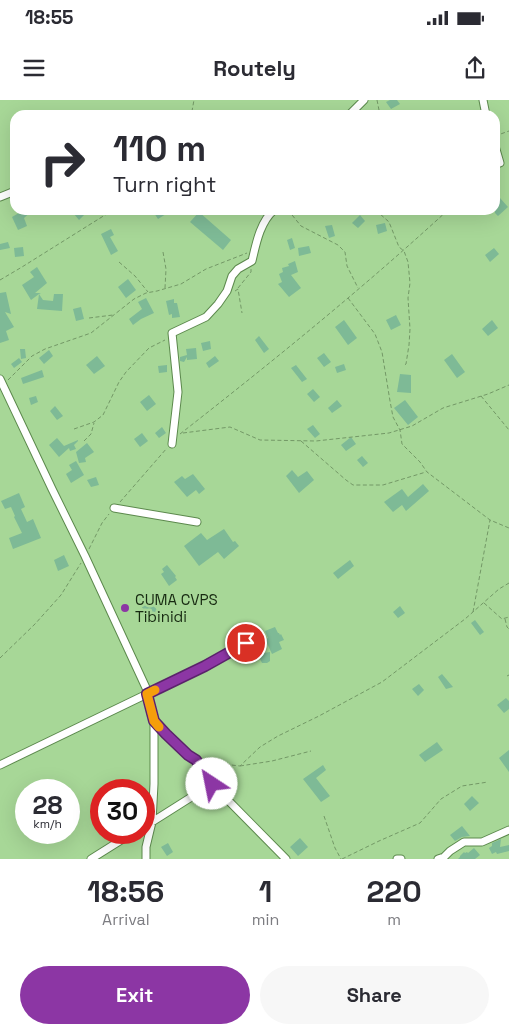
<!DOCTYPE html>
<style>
body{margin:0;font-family:"Space Grotesk",sans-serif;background:#f7f7f7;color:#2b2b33;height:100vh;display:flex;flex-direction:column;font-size:19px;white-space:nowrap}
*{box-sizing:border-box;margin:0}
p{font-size:16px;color:#7c7c81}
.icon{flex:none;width:28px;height:28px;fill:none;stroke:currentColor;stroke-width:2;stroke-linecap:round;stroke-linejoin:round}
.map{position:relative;height:759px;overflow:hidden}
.sheet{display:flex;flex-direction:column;background:#fff;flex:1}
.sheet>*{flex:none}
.top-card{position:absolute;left:10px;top:10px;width:490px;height:105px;border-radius:15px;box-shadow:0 5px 20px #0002;background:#fff;color:#2b2b33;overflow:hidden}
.speed{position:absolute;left:15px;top:679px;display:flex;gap:10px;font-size:25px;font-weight:700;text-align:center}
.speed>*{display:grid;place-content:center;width:65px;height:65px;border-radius:50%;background:#fff;box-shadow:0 5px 20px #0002;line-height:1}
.speed small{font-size:12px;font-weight:400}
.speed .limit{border:8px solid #d22;background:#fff;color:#111}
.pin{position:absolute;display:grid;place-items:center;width:42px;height:42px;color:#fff;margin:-21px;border:2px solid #fff;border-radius:50%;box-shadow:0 1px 5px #0007}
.me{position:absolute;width:55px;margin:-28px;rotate:326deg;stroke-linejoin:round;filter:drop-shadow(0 0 4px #0008)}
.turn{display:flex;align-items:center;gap:18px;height:105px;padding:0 20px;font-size:22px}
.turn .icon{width:65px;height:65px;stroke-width:2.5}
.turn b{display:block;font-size:35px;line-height:42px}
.eta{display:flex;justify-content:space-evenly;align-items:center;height:85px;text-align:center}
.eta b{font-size:30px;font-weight:800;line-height:35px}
.primary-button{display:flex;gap:10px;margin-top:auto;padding:10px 20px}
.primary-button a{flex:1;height:58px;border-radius:30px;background:#8c36a4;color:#fff;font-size:20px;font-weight:800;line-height:58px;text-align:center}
.primary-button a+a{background:#f7f7f7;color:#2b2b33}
.status{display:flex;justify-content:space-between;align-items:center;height:35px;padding:0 25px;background:#fff;direction:ltr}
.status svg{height:14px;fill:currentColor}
header{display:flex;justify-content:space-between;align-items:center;height:65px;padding:0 20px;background:#fff;font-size:22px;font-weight:800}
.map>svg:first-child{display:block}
</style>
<div class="status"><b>18:55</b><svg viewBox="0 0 49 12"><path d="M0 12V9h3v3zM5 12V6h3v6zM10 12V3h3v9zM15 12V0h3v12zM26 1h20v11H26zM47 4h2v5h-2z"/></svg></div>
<header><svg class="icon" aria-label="menu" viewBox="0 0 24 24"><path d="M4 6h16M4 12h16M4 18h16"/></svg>Routely<svg class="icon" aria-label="share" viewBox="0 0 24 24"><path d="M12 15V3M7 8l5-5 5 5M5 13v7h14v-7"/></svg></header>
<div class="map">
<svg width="509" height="759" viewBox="0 0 509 759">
<rect width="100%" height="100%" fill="#a7d797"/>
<!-- building -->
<path fill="#7eba96" d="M 390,0 L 397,0 L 400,4 L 391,9 L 386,2 Z
M 500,98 L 508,107 L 498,116 L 495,113 L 495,103 Z
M 24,110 L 33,110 L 24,118 L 27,126 L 18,130 L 12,117 Z
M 78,110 L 89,110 L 79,120 L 74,114 Z
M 152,110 L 163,110 L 166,114 L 158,119 Z
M 199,112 L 231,140 L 223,150 L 190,122 Z
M 360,115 L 365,121 L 358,128 L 352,123 Z
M 385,123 L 387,131 L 378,134 L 376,125 Z
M 332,125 L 335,136 L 329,138 L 325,126 Z
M 111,129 L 114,135 L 110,137 L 118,151 L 111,155 L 101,134 Z
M 292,138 L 295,148 L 290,150 L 287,140 Z
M 8,142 L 10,148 L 0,150 L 0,144 Z
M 309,146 L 311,153 L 299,156 L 298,148 Z
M 23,147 L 24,156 L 15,157 L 14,148 Z
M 494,148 L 499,154 L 490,162 L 485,155 Z
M 295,161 L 298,172 L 291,175 L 301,188 L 289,197 L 278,184 L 282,182 L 279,174 L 283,172 L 282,168 L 289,166 L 288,164 Z
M 37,167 L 47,183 L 35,193 L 41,193 L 39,194 L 43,200 L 53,201 L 54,194 L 63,194 L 62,211 L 37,209 L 39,194 L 31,200 L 22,185 L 34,177 L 30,172 Z
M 128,179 L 136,190 L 126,198 L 118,187 Z
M 6,192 L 11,214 L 5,212 L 14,227 L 6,231 L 9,240 L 0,243 L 0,193 Z
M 146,198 L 154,213 L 141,219 L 133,225 L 129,219 L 142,209 L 138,202 Z
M 174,199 L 174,203 L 177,203 L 180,217 L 172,218 L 172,214 L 169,215 L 166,201 Z
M 81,207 L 84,219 L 76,221 L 73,209 Z
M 396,215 L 401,225 L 391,230 L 386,220 Z
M 344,220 L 357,238 L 348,245 L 335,227 Z
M 492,220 L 498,228 L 488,236 L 482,229 Z
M 259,236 L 269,249 L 264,253 L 255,240 Z
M 210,241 L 211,249 L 203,251 L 201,243 Z
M 196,248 L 197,259 L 187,260 L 187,257 L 184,262 L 180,261 L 180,257 L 187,255 L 186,249 Z
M 20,249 L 25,249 L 26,258 L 21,259 Z
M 49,250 L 53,256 L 44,264 L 39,258 Z
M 324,253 L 331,262 L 324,267 L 317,258 Z
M 452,254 L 465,272 L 457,278 L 444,260 Z
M 97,256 L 105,266 L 94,274 L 86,265 Z
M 215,256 L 219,261 L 209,268 L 206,263 Z
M 19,258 L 22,262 L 14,268 L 11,264 Z
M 344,264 L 346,270 L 337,273 L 335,267 Z
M 167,265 L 167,272 L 159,273 L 158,266 Z
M 296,265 L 307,279 L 302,282 L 291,268 Z
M 42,270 L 44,277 L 23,284 L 21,278 Z
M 400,274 L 411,275 L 411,293 L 397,292 Z
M 313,289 L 320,297 L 314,302 L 307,294 Z
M 149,295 L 156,304 L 147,311 L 140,302 Z
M 36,296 L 38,302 L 31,305 L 29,298 Z
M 337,300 L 342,306 L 332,313 L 328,308 Z
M 405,300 L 418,317 L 408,325 L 394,308 Z
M 55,306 L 63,316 L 57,320 L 50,311 Z
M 313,325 L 320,334 L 315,338 L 307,329 Z
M 162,327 L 166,333 L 159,338 L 155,333 Z
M 142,333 L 148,341 L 140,347 L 134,339 Z
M 351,337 L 356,344 L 346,351 L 341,345 Z
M 57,338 L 64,346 L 78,340 L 78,341 L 74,345 L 76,349 L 70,351 L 69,348 L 59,357 L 49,345 Z
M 87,343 L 94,352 L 85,358 L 86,362 L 79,363 L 76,352 Z
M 362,356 L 368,363 L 363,367 L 357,360 Z
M 76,361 L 84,375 L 71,383 L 66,374 L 72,370 L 69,365 Z
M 292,370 L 298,377 L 307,371 L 314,380 L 299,393 L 286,376 Z
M 193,374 L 205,389 L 199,394 L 196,390 L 187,397 L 174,382 L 182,376 L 185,379 Z
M 96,377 L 99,385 L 91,387 L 87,380 Z
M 423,384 L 429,391 L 406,411 L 402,405 L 393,412 L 384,402 L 402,389 L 408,397 Z
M 19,393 L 25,407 L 21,409 L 27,422 L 33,419 L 41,438 L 13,449 L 9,438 L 22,433 L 14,417 L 15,416 L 11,407 L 5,409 L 1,401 Z
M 224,429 L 233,442 L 235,441 L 239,446 L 224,459 L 218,452 L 199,466 L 184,446 L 201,433 L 207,440 Z
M 64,455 L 69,466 L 58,471 L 54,460 Z
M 350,460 L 354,466 L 338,479 L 333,473 Z
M 167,465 L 176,476 L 175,477 L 177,480 L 169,486 L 161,474 L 164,472 L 162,469 Z
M 144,492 L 162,517 L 154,524 L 144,512 L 145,511 L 135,499 Z
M 400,506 L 405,513 L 398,518 L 393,512 Z
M 475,520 L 484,532 L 480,535 L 471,523 Z
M 275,527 L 278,533 L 279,533 L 280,535 L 281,534 L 284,540 L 279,542 L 282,549 L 272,554 L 265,539 L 268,538 L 265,531 Z
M 270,552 L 270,561 L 267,563 L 262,563 L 260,559 L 261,555 L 264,553 Z
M 442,574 L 453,587 L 446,589 L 438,577 Z
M 419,584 L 424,590 L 418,596 L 412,589 Z
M 506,598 L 509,601 L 509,609 L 504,613 L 497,605 Z
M 437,642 L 443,650 L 425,662 L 419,655 Z
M 509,650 L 509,672 L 499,658 Z
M 323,665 L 326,670 L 316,678 L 330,696 L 321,702 L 303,679 Z
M 472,696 L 479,703 L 470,711 L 464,704 Z
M 462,726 L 470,736 L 462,737 L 455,741 L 450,735 Z
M 300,738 L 308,747 L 298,756 L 290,747 Z
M 501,739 L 500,747 L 509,745 L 509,751 L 497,754 L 496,752 L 492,754 L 489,748 L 492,746 L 492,743 Z
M 168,743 L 173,752 L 167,756 L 161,747 Z
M 474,748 L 480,755 L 475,759 L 458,759 L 460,757 L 460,756 L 464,752 L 465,753 L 467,752 L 468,753 Z"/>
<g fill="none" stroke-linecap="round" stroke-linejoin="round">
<defs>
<path id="minor" d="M 483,0 L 486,15
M 349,15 L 364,0
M 495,46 L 500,63
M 0,97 L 15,91
M 0,279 L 52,389 L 85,456 L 147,590 L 154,621 L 154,684 L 152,722 L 146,747 L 146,759
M 172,344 L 178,292 L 172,233 L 206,217 L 218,204 L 227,191 L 232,176 L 238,169 L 252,161 C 256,144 260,122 274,110
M 114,408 L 197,422
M 154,621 L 165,634 L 188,655 L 196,660 L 212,684 L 286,759
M 0,665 L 205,566 L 246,543
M 144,727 L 212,684
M 91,759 L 134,732
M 397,759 L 401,759
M 438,759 L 444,757 L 450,751 L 464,742 L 482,742 L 509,730"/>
</defs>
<!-- minor casing -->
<use href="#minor" stroke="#5c894d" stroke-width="9"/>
<!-- path -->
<path stroke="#739866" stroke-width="1" stroke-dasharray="4 2.5" stroke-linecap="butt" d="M 377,0 L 380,15
M 186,15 L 192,11 L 194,0
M 472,15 L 478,11
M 495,36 L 509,31
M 288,110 L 301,126 L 338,145 L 345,152 L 347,166 L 358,188
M 382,110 L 379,113 L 389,122 L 399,147 L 404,151 L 408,162 L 410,183 L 408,198 L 410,229 L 409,245 L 406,264 L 403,266
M 163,152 L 166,169 L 165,188
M 119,162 L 135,176 L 148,192
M 0,180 L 22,167 L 113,110
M 238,188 L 251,172 L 251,169
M 235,191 L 238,189 L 242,213
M 348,198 L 375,234 L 382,252 L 390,301 L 393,317 L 400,330 L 402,344 L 420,362 L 427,372 L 490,420 L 509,428
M 89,218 L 113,215
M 8,280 L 32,256 L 45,249 L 91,233 L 134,199 L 146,193 L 157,191 L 181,184 L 206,169 L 247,153
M 481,296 L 509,330
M 74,329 L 94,322 L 103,315 L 119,282 L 126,272 L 149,248 L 165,240
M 183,333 L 230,327 L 260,340 L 316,341 L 389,333 L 412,326 L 443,308 L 488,294 L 509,285
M 180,334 C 272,262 362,189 448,110
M 84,341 L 91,334 L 94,323
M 301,341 L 346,380 L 353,385 L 383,385 L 426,372
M 120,402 L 167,348
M 89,449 L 102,423 L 109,414
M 484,503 L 502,519 L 509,517
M 473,512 L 490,420
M 505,519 L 507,527 L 509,529
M 0,558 L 35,524 L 61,495 L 81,463
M 507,576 L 509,575
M 206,662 L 240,666 L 260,647 L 278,636 L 319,616 L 382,582 L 465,519 L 499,489 L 509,483
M 240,666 L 272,661 L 311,651
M 324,716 L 335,748 L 341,759
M 342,759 L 379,741 L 420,723 L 441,699 L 462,686 L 488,682"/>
<!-- minor -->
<use href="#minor" stroke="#fff" stroke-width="7"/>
</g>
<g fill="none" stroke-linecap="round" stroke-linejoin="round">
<defs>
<path id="route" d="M 212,684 L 196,660 L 188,655 L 166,634 L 154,621 L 147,594 L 205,566 L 246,543"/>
</defs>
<!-- route casing -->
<use href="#route" stroke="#5b236b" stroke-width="12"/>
<!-- route -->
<use href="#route" stroke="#8c36a4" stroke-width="9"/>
<!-- slow -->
<path stroke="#f59e0b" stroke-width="9" d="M 155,590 L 147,594 L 154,621 L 159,627"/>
</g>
<!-- markers -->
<circle fill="#8c36a4" stroke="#a7d797" stroke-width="2" cx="125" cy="508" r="5"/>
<g text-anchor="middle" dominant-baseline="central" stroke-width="5" stroke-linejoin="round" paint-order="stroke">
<!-- poi labels -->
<g font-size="15" fill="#172a11" stroke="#a7d797" text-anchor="start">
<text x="135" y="499">CUMA CVPS<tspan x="135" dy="17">Tibinidi</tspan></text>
</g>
</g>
</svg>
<div class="speed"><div>28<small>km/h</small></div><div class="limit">30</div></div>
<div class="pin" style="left:246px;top:543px;background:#d93025"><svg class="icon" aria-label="arrive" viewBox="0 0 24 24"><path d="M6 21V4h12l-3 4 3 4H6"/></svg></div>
<svg class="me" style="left:212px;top:684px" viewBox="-20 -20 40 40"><circle r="19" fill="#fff"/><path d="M0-13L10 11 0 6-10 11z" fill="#8c36a4"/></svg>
<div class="top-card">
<div class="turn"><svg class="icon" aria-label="right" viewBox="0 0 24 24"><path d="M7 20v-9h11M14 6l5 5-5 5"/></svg><div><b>110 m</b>Turn right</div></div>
</div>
</div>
<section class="sheet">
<div class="eta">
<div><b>18:56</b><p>Arrival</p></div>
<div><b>1</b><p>min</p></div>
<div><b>220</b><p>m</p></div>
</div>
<div class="primary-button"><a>Exit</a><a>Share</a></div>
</section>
